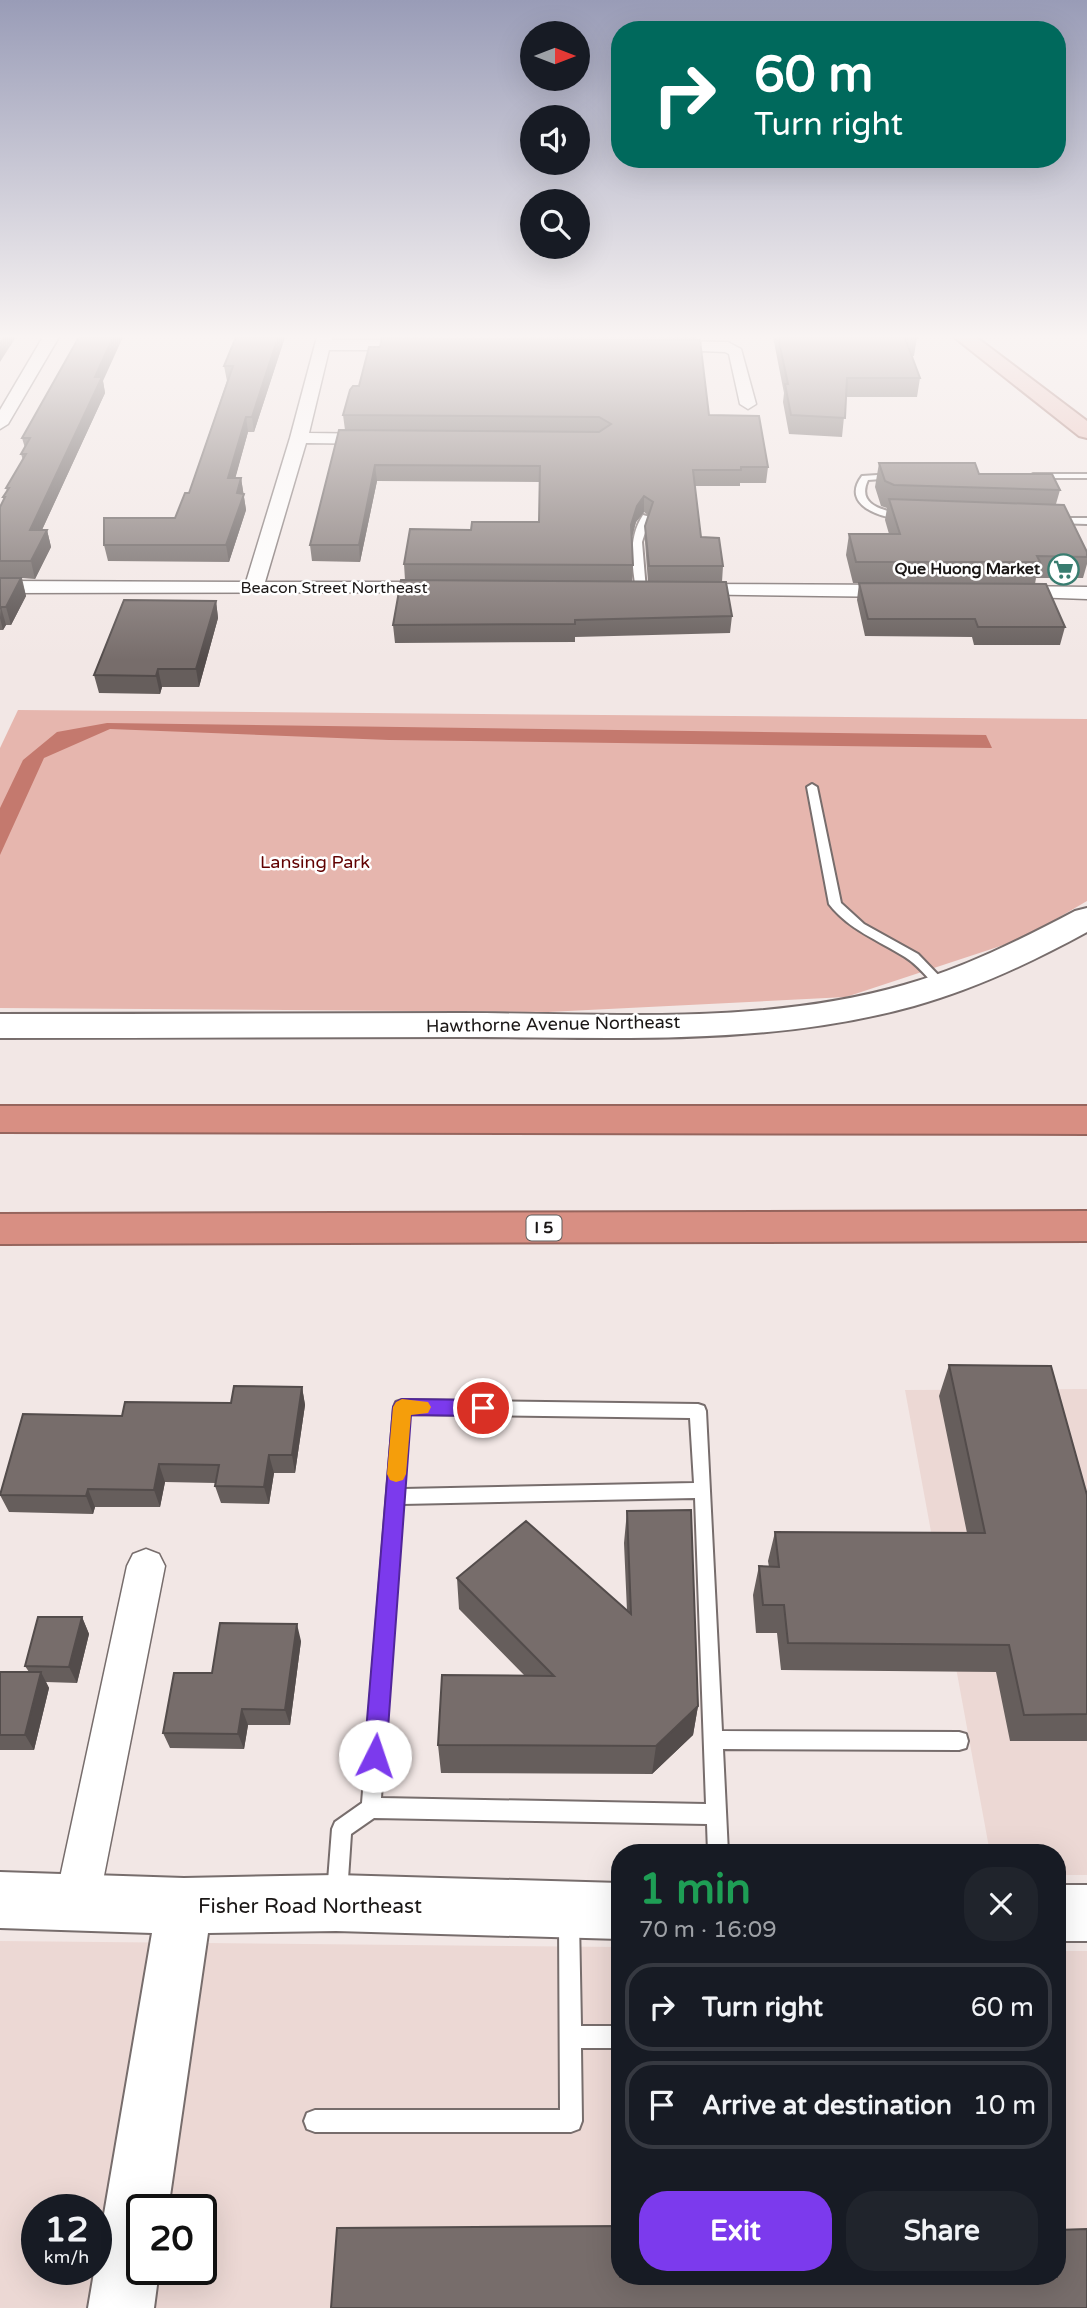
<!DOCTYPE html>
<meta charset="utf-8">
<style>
body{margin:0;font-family:"Varela Round",sans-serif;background:#20242c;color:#f1f3f6;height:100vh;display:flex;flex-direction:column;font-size:26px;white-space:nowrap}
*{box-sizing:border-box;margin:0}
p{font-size:23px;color:#9ea1a6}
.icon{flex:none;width:38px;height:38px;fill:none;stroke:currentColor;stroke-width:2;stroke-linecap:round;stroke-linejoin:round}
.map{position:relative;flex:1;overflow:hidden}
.panel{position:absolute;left:611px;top:1844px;width:455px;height:441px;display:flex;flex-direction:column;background:#171b24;border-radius:28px;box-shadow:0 7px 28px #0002}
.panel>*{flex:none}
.top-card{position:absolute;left:611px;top:21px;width:455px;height:147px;border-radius:28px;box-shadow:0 7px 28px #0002;background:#00695c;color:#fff;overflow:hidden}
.needle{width:46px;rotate:90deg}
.fabs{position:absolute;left:520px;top:21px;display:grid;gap:14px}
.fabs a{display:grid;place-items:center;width:70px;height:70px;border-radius:50%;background:#171b24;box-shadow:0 7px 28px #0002;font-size:35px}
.speed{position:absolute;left:21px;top:2194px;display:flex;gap:14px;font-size:35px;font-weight:700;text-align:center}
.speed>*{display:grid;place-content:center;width:91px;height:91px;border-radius:50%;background:#171b24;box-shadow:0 7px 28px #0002;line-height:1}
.speed small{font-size:18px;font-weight:400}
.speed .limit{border:4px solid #111;border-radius:10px;background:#fff;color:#111}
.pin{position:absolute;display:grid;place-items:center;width:60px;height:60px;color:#fff;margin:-30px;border:4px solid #fff;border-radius:50%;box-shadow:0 2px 7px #0007}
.me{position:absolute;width:77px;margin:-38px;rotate:4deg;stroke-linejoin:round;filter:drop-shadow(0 0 5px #0008)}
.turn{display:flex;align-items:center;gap:24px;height:147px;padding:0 28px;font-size:32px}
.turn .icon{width:91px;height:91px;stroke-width:2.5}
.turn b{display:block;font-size:49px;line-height:60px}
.round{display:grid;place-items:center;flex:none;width:74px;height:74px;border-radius:28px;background:#20242c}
.headline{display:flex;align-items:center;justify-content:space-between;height:119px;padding:0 28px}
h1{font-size:42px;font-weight:700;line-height:52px;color:#1e9e55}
.button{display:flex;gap:14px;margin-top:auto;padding:14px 28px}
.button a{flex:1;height:80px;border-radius:28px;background:#7c3aed;color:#fff;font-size:28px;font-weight:700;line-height:80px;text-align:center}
.button a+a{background:#20242c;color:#f1f3f6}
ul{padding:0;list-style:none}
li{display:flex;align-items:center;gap:21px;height:88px;margin:0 14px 10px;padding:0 14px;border:4px solid #363941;border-radius:28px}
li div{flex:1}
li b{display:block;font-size:26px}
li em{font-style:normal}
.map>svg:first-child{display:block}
</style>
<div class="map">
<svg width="1087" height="2308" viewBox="0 0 1087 2308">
<rect width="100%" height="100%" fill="#f2e7e5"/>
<!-- built -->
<path fill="#ecd8d4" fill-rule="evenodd" d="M 1087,1389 L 1087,1875 L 1057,1875 L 1057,1853 L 990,1853 L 905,1390 Z
M 0,1941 L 619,1947 L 620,2277 L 1057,2277 L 1057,1951 L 1087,1951 L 1087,2308 L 0,2308 ZM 37,2210 L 96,2210 L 96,2270 L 37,2270 ZM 142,2210 L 201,2210 L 201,2270 L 142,2270 Z"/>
<!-- green -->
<path fill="#e6b6ae" d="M 18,710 L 1087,719 L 1087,901 L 1022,939 L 846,997 L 548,1012 L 0,1008 L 0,748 Z"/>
<!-- water -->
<path fill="#c4796e" d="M 107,723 L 986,735 L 992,748 L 389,740 L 110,729 L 44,758 L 0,855 L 0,808 L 23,760 L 57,732 Z"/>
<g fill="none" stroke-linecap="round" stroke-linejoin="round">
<defs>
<path id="lane" d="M 893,474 L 897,476 L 896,478 L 868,480 C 855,508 889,511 907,515 L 907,519 C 885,520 839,506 862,476 Z
M 1033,474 L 1087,474 L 1087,478 L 1033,478 Z
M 643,515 L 650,517 L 642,542 L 646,590 L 641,593 L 636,590 C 632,564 628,538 643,515 Z
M 1050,518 L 1087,518 L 1087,524 L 1053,523 L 1050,522 Z
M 812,784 L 817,787 L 841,903 L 864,924 L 918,954 L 945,982 L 947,985 L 945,988 L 937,988 C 927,977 918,965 905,957 C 878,940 849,930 829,904 L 807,787 Z
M 402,1400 L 698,1404 L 704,1406 L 706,1411 L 722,1731 L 959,1732 L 966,1734 L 968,1741 L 966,1748 L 959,1750 L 723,1749 L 728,1853 L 708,1853 L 707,1824 L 374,1818 L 351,1834 L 347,1894 L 344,1901 L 337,1904 L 330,1901 L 327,1894 L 332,1829 L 335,1822 L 362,1803 L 394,1407 L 396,1402 ZM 409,1414 L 690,1418 L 694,1483 L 403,1489 ZM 695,1498 L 706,1804 L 381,1798 L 402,1504 Z
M 569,1910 L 576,1913 L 579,1920 L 581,2026 L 620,2026 L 620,2048 L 581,2048 L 582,2121 L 579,2129 L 571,2132 L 315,2132 L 307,2129 L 304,2121 L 307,2113 L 315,2110 L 560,2110 L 559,1920 L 562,1913 Z"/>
<path id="street" d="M 43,337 L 59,337 L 8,424 L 0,429 L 0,410 Z
M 317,337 L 333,337 L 332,340 L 420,340 L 428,345 L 420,350 L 329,350 L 309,433 L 378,434 L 387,439 L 378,444 L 306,443 L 265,582 L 441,582 L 451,588 L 448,592 L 0,593 L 0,581 L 246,582 L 290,438 Z
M 659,341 L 728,342 L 741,349 L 756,404 L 748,409 L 740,404 L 729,354 L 725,352 L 654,349 L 651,346 Z
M 686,584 L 899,585 L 906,587 L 909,591 L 906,595 L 899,597 L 679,594 L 676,590 L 679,586 Z
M 1008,586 L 1087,587 L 1087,599 L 1001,596 L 998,592 L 1001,588 Z
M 146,1549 L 159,1554 L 165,1566 L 99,1901 L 92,1916 L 77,1923 L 62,1916 L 55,1901 L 127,1566 L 133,1554 Z"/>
<path id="secondary" d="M 1087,908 L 1087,932 C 1032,962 975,989 914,1006 C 767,1047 612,1037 461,1037 C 307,1037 154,1038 0,1038 L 0,1014 C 154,1014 308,1013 462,1013 C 607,1013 762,1026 904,985 C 964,968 1020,940 1075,911 Z
M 0,1872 L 184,1878 L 336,1875 L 620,1883 L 620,1939 L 336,1931 L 208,1933 L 168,2210 L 142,2210 L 142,2270 L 159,2270 L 154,2308 L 88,2308 L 152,1933 L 0,1928 Z
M 1057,1885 L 1087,1885 L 1087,1941 L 1057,1941 Z"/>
<path id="primary" d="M 954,337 L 976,337 L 1087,421 L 1087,438 L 1079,436 Z"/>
<path id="highway" d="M 0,1106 L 1087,1106 L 1087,1134 L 0,1132 Z
M 1087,1211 L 1087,1241 L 0,1244 L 0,1214 Z"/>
</defs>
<!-- lane casing -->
<use href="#lane" stroke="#776d6c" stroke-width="4"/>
<!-- street casing -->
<use href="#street" stroke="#776d6c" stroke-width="3"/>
<!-- secondary casing -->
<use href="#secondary" stroke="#776d6c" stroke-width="4"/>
<!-- primary casing -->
<use href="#primary" stroke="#96655d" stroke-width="4"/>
<!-- highway casing -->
<use href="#highway" stroke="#96655d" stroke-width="4"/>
<!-- lane -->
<use href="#lane" fill="#fff" fill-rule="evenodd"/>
<!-- street -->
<use href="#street" fill="#fff" fill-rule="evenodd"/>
<!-- secondary -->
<use href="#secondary" fill="#fff" fill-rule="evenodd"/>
<!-- primary -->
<use href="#primary" fill="#e8bcb5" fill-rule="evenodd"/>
<!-- highway -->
<use href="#highway" fill="#d88f83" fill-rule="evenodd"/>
</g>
<!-- wall -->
<path fill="#665e5c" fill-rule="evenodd" d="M 285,337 L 254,432 L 248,432 L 235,478 L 241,478 L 246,510 L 229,562 L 108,561 L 104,545 L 175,518 L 189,493 L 227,381 L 224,366 Z
M 387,337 L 697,337 L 697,339 Z
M 773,337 L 917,337 L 914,356 L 912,356 L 920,378 L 917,397 L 846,397 L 842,437 L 789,434 L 783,402 L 784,393 Z
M 103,381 L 105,393 L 42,530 L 47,530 L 51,547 L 35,579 L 22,578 L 26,596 L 11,625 L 6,625 L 3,630 L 0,630 L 0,507 L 4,500 L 3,497 L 7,491 L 6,488 L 23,460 L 21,454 L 25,448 L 22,438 Z
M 343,415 L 709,415 L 768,467 L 766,483 L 740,483 L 740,486 L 695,486 L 701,537 L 723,566 L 722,582 L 732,616 L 730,633 L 575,637 L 575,642 L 395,643 L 393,625 L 405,580 L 404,564 L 471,530 L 539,522 L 540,482 L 377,481 L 360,562 L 312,561 L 310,545 L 345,430 ZM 644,512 L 649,516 L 645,526 L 645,542 L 648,582 L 632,582 L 633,565 L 632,537 L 636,522 Z
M 879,463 L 979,474 L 1060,490 L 1056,504 L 1087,552 L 1087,564 L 1083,578 L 1036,578 L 1035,584 L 1065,627 L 1060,645 L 974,645 L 972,637 L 865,636 L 857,600 L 859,583 L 853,583 L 846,555 L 849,534 L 889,534 L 885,520 L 887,508 L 881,506 L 875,487 Z
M 216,601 L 218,618 L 199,687 L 162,687 L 160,694 L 99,693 L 94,675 Z
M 949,1365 L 1087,1495 L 1087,1741 L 1010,1741 L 996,1672 L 781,1670 L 777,1633 L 756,1633 L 753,1595 L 759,1566 L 769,1567 L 768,1561 L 775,1532 L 967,1533 L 939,1396 Z
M 302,1387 L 305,1405 L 295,1473 L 274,1473 L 269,1504 L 221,1503 L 215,1486 L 216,1483 L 165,1482 L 160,1507 L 95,1507 L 93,1514 L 9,1512 L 0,1495 L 122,1416 L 231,1403 Z
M 627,1511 L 698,1706 L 693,1735 L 652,1774 L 441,1773 L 438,1745 L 525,1676 L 459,1609 L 457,1578 L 627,1611 L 624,1543 Z
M 82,1617 L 89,1634 L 77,1683 L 46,1682 L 49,1688 L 34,1750 L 0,1750 L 0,1672 L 29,1672 L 25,1666 Z
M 301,1641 L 290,1725 L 248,1725 L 244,1749 L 170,1748 L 163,1733 L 212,1673 Z"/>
<!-- shaded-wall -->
<path fill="#534c4b" d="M 3,337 L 16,337 L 0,362 L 0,341 Z
M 113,337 L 123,337 L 103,381 L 105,393 L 34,547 L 30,530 L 95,377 Z
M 278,337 L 285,337 L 254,432 L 252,417 Z
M 246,417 L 248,432 L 231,494 L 228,478 Z
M 375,465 L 377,481 L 360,562 L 359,545 Z
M 241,478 L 246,510 L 229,562 L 226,545 Z
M 644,496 L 644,512 L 636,522 L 631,541 L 631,525 L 637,506 Z
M 47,530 L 51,547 L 35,579 L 31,561 Z
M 21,578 L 26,596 L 11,625 L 6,607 Z
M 216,601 L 218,618 L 199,687 L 196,669 Z
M 1,607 L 6,625 L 3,630 L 0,618 Z
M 158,669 L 162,687 L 160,694 L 156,676 Z
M 302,1387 L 305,1405 L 295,1473 L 292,1455 Z
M 269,1455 L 274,1473 L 269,1504 L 264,1487 Z
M 159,1464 L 165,1482 L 160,1507 L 154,1490 Z
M 88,1489 L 95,1507 L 93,1514 L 86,1496 Z
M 82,1617 L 89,1634 L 77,1683 L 69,1667 Z
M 297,1624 L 301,1641 L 290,1725 L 285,1710 Z
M 41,1672 L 49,1688 L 34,1750 L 25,1735 Z
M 698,1706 L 693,1735 L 652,1774 L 656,1746 Z
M 242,1709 L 248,1725 L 244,1749 L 238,1734 Z"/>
<!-- building -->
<path fill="#776d6b" stroke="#534c4b" stroke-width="2" d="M 79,337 L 113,337 L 95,377 L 102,377 L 30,530 L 47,530 L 31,561 L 0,561 L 0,507 L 5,497 L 3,497 L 9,488 L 6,488 L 26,454 L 21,454 L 30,438 L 22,438 Z
M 236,337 L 278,337 L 252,417 L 246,417 L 228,478 L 241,478 L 237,493 L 244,494 L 226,545 L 104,545 L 104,518 L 175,518 L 185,493 L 189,493 L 233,366 L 224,366 Z
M 778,337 L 917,337 L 917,338 L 905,338 L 920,378 L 847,378 L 845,418 L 791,415 L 785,384 L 788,384 Z
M 382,338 L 700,340 L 709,415 L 759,416 L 768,467 L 741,467 L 741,470 L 693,470 L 701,537 L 719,538 L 723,566 L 649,566 L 645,526 L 653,502 L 644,496 L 637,506 L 631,525 L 633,565 L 404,564 L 410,529 L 471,530 L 472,522 L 539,522 L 540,466 L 375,465 L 359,545 L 310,545 L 339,430 L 599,432 L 611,424 L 599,417 L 343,415 L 350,390 L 353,386 L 359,386 L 369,347 L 380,347 Z
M 879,463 L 975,463 L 979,474 L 1052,474 L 1060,490 L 894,485 L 885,481 Z
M 889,499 L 1064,505 L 1087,552 L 1087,557 L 1037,556 L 1040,562 L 856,562 L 849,534 L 900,534 Z
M 0,578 L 21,578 L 6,607 L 1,607 L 0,609 Z
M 401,580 L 726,582 L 732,616 L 575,620 L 575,624 L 393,625 Z
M 859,583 L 1046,584 L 1065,627 L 978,627 L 975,619 L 868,619 Z
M 124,600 L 216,601 L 196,669 L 158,669 L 156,676 L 94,675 Z
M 949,1365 L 1051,1366 L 1087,1495 L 1087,1714 L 1024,1715 L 1009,1645 L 788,1643 L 784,1605 L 763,1605 L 759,1566 L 779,1567 L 775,1532 L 985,1533 Z
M 234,1386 L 302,1387 L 292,1455 L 269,1455 L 264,1487 L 215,1486 L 219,1465 L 159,1464 L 154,1490 L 88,1489 L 86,1496 L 0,1495 L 23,1414 L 122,1416 L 125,1402 L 231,1403 Z
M 691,1510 L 698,1706 L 656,1746 L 438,1745 L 442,1675 L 554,1676 L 457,1578 L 526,1521 L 631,1614 L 627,1511 Z
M 38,1617 L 82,1617 L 69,1667 L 25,1666 Z
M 220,1623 L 297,1624 L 285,1710 L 242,1709 L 238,1734 L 163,1733 L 174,1673 L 212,1673 Z
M 0,1672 L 41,1672 L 25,1735 L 0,1735 Z
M 620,2226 L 620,2277 L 1057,2277 L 1057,2230 L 1087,2229 L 1087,2308 L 331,2308 L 337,2228 Z"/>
<!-- sky -->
<linearGradient id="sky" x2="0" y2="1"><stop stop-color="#999cb7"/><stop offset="0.51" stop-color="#f9f4f3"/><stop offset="1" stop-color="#f9f4f3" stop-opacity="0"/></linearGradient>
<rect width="1087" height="660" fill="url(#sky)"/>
<!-- route -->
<path fill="#7c3aed" stroke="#51269a" stroke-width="2" d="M 402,1399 L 483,1400 L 490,1403 L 492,1408 L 490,1414 L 483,1416 L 411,1415 L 386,1756 L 383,1764 L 375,1767 L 368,1764 L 364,1756 L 393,1407 L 396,1402 Z"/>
<!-- slow -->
<path fill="#f59e0b" d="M 402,1399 L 428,1402 L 431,1407 L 428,1413 L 411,1415 L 406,1474 L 403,1480 L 396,1482 L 390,1480 L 387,1474 L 393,1407 L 396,1402 Z"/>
<!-- icons -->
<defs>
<symbol id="supermarket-ring" viewBox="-11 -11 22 22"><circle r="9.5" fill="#fff" stroke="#397d70" stroke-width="1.5"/><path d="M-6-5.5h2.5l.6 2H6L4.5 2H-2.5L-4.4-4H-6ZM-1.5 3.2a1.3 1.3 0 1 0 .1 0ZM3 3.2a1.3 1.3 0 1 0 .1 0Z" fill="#397d70"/></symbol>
</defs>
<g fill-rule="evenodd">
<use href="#supermarket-ring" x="1046" y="552" width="35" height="35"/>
</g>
<g text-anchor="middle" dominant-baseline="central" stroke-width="5" stroke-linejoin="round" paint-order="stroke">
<!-- far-poi labels -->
<g font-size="16" font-weight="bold" fill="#1b1716" stroke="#fff" text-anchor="end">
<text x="1040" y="569">Que Huong Market</text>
</g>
<!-- far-street labels -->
<g font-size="16" fill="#1b1716" stroke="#fff">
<text x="334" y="588">Beacon Street Northeast</text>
</g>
<!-- shield labels -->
<rect fill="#fff" stroke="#5f5d5c" stroke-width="2" x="526.5" y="1215.5" width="35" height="25" rx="5"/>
<g font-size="16" font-weight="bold" fill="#1b1716">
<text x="544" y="1228">I 5</text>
</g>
<!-- park labels -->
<g font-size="18" fill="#610101" stroke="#fff">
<text x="315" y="862">Lansing Park</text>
</g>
<!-- street labels -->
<g font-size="18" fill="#1b1716" stroke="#fff">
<text transform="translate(553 1024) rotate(-1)">Hawthorne Avenue Northeast</text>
</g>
<!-- near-street labels -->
<g font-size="21" fill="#1b1716" stroke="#fff">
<text x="310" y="1906">Fisher Road Northeast</text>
</g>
</g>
</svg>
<div class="fabs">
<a><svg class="needle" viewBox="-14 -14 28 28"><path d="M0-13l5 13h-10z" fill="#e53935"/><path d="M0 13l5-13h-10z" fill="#9ea1a6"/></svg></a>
<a><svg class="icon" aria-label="sound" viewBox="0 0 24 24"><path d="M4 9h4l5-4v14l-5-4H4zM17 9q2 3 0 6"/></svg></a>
<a><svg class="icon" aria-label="search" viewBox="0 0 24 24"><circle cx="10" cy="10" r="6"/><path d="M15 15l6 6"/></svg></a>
</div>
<div class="speed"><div>12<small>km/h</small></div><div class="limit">20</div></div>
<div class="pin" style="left:483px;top:1408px;background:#d93025"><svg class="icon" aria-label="arrive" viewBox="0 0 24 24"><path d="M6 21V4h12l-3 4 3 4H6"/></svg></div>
<svg class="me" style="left:375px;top:1756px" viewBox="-20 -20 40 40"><circle r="19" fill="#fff"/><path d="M0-13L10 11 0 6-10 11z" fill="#7c3aed"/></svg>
<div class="top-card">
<div class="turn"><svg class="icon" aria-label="right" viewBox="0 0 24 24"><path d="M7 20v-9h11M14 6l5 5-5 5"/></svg><div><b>60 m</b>Turn right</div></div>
</div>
<section class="panel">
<div class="headline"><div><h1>1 min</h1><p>70 m · 16:09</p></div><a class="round"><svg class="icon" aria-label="close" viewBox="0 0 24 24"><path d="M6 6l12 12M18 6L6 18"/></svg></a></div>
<ul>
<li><svg class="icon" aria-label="right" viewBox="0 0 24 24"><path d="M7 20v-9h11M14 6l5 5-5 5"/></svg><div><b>Turn right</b></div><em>60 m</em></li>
<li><svg class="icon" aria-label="arrive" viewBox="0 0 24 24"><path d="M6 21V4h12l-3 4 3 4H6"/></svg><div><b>Arrive at destination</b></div><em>10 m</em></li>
</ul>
<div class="button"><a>Exit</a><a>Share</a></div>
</section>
</div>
